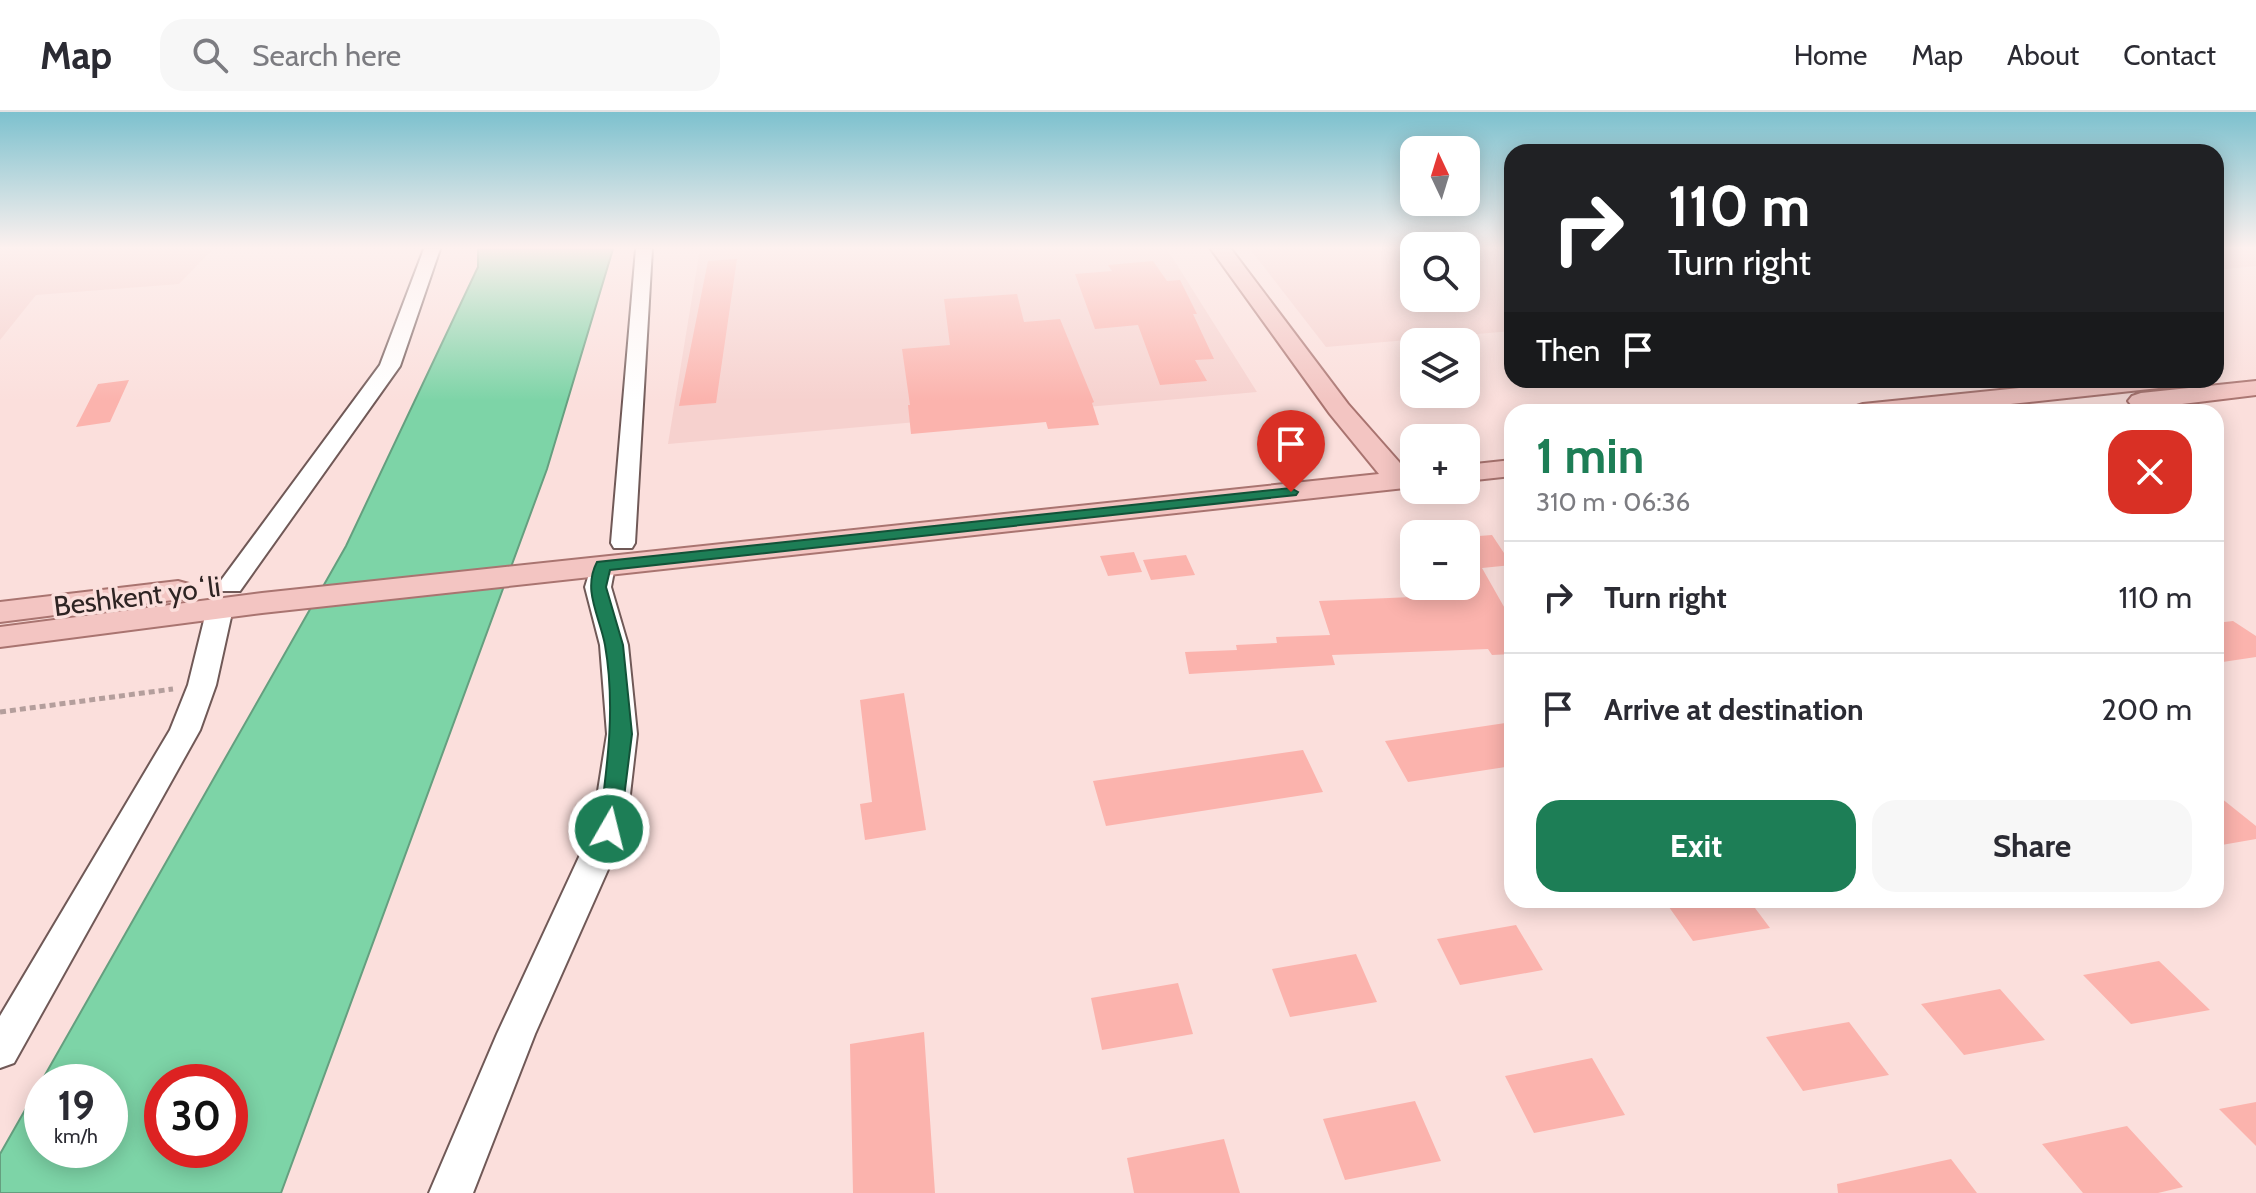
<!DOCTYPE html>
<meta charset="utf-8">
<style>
body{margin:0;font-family:Cabin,sans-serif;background:#f7f7f7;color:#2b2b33;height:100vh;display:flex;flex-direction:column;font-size:30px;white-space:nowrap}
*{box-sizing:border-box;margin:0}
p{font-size:26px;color:#7c7c81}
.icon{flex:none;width:44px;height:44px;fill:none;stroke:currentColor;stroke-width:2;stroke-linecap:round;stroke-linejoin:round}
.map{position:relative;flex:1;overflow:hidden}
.details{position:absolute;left:1504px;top:292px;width:720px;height:504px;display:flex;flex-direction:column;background:#fff;border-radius:24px;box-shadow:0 4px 20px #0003}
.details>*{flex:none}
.top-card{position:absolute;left:1504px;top:32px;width:720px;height:244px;border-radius:24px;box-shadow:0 4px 20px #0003;background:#202124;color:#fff;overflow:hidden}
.needle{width:52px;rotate:356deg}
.tools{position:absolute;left:1400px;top:24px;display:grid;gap:16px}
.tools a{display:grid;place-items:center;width:80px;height:80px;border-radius:16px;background:#fff;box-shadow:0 4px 20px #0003;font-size:40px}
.speed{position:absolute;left:24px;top:952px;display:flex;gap:16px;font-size:40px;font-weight:700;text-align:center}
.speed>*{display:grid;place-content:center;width:104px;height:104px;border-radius:50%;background:#fff;box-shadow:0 4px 20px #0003;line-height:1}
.speed small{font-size:20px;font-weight:400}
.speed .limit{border:12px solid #d22;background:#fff;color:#111}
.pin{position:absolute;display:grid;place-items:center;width:68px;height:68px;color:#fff;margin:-82px -34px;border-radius:50% 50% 50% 0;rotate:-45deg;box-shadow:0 0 8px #0007}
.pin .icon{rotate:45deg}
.me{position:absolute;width:88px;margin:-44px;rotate:8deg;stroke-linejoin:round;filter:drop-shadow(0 0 6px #0008)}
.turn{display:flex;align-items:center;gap:28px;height:168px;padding:0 32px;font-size:36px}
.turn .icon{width:104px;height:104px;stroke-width:2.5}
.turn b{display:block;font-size:56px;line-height:68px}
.then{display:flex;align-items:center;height:76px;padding:0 32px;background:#0003;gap:16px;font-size:30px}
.round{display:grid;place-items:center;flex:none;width:84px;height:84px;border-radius:24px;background:#f7f7f7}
.headline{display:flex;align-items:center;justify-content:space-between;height:136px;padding:0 32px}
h1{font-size:48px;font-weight:700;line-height:60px;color:#1d7e56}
.action{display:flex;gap:16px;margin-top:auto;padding:16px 32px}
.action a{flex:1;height:92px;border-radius:24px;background:#1d7e56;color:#fff;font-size:32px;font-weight:700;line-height:92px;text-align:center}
.action a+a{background:#f7f7f7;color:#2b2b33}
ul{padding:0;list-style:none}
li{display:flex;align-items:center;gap:24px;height:112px;padding:0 32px;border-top:2px solid #e1e1e2}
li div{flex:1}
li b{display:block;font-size:30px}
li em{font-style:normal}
header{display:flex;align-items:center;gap:48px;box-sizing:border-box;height:112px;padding:0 40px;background:#fff;border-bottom:2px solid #e1e1e2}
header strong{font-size:38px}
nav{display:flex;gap:44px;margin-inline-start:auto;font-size:28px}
.search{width:560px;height:72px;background:#f7f7f7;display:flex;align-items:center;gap:20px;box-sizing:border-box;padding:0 28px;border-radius:24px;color:#7c7c81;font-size:30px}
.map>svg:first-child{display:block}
</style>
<header>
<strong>Map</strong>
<div class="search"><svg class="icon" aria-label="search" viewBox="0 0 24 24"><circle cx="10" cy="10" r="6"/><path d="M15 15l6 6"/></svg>Search here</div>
<nav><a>Home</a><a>Map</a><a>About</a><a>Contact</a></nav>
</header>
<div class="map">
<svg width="2256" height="1081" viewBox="0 0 2256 1081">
<rect width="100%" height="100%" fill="#fbdfdc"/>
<!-- built -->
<path fill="#f6d1ce" d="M 0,137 L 213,137 L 179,172 L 36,183 L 0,228 Z
M 700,137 L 1167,137 L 1257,280 L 668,332 Z
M 1250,137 L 1414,137 L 1414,186 L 1466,186 L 1466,137 L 1512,137 L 1512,219 L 1326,235 Z
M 2216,137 L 2256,137 L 2256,154 L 2216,158 Z"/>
<!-- water -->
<path fill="#7dd4a7" stroke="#659f7f" stroke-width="2" fill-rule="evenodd" d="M 478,137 L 613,137 L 547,357 L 281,1081 L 0,1081 L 0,1042 L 346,434 L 478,155 ZM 42,970 L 110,970 L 110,1038 L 42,1038 ZM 162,970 L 230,970 L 230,1038 L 162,1038 Z"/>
<!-- building -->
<path fill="#fbb3ad" d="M 737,147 L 716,291 L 679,294 L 708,149 Z
M 1153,149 L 1167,169 L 1180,168 L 1197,202 L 1193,202 L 1214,247 L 1195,248 L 1207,269 L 1160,273 L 1138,213 L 1095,217 L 1075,162 L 1112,159 L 1108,153 Z
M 1017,182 L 1024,210 L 1060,207 L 1094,290 L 1092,291 L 1099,313 L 1048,317 L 1046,310 L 911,322 L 908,293 L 910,293 L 902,237 L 950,233 L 944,187 Z
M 129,268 L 110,310 L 76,315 L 98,272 Z
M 1492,423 L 1512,453 L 1482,456 L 1512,509 L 1512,542 L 1492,543 L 1488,537 L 1332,543 L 1335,553 L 1189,562 L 1185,540 L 1237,538 L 1236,533 L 1277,531 L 1276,525 L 1330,523 L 1319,489 L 1459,483 L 1454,474 L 1466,474 L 1466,425 Z
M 1134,440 L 1142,460 L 1108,464 L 1100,444 Z
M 1186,443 L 1195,463 L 1151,468 L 1143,448 Z
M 2233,509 L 2256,524 L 2256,545 L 2216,551 L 2216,511 Z
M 904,581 L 926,718 L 865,728 L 860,692 L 872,690 L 860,588 Z
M 1512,610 L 1512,654 L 1408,670 L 1385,629 Z
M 1303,638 L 1323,680 L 1106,714 L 1093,669 Z
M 2216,682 L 2256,714 L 2256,727 L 2216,734 Z
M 1664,788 L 1749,788 L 1770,816 L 1693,829 Z
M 1516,813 L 1543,858 L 1460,873 L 1437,827 Z
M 1356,842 L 1377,890 L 1290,905 L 1272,857 Z
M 2159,849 L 2210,898 L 2131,912 L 2083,863 Z
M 1178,871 L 1193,922 L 1102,938 L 1091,886 Z
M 2000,877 L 2045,928 L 1964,943 L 1921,892 Z
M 1849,910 L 1889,963 L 1803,979 L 1766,925 Z
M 924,920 L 935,1081 L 853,1081 L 850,932 Z
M 1592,946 L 1625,1003 L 1534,1021 L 1505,964 Z
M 1415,989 L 1441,1049 L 1345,1068 L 1323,1007 Z
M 2256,990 L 2256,1034 L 2219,997 Z
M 2127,1014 L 2183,1075 L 2158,1081 L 2083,1081 L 2042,1032 Z
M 1224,1027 L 1240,1081 L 1134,1081 L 1127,1046 Z
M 1951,1047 L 1977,1081 L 1838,1081 L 1837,1072 Z"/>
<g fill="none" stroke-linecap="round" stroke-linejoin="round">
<defs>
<path id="minor" d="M 424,137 L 440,137 L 400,254 L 240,479 L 222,479 L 218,473 L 222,467 L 380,253 Z
M 636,137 L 652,137 L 635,431 L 632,436 L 614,436 L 611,431 Z
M 602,446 L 611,449 L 615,454 L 611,475 L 628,533 L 637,622 L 626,717 L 535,922 L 473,1081 L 429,1081 L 497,922 L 592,717 L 607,622 L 600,533 L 585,475 L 593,449 Z
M 220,488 L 229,490 L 233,496 L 216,573 L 200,618 L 14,951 L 0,956 L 0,904 L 170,618 L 188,573 L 207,496 L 211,490 Z"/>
<path id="major" d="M 1211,137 L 1231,137 L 1348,292 L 1407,359 L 1414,359 L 1414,375 L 262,501 L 0,535 L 0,515 L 262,481 L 1379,362 L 1330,302 Z
M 2097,268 L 2180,268 L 2177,273 L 2168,275 L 1936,300 L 1850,300 L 1854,295 L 1863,292 Z
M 2256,269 L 2256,283 L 2141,297 L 2132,294 L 2128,289 L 2132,284 L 2141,281 Z
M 1512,348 L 1512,364 L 1466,369 L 1466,353 Z
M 178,469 L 189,472 L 194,479 L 189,486 L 0,510 L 0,490 Z"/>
</defs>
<!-- minor casing -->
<use href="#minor" stroke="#705957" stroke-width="4"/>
<!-- major casing -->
<use href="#major" stroke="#a97470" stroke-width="4"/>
<!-- path -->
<path stroke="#b49e9c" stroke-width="5" stroke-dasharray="6 4" stroke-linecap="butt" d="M 0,600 L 173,577"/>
<!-- minor -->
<use href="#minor" fill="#fff" fill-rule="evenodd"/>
<!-- major -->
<use href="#major" fill="#f3c5c2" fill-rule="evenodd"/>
</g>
<!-- sky -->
<linearGradient id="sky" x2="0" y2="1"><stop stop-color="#7dc1ce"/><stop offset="0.47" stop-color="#fdf1ef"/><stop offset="1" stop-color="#fdf1ef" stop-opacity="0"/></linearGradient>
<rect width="2256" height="289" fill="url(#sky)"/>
<!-- route -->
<path fill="#1d7e56" stroke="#135238" stroke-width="2" d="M 1291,376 L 1298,380 L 1296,383 L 610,458 L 606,475 L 623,533 L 632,622 L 620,717 L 617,723 L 602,723 L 599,717 C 607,656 616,596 605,533 C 600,505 582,478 597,450 Z"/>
<g text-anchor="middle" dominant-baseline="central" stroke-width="7" stroke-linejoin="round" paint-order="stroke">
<!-- street labels -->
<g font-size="28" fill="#2e2423" stroke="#fbdfdc">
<text transform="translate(137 484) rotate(-7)">Beshkent yoʻli</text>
</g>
</g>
</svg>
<div class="tools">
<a><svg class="needle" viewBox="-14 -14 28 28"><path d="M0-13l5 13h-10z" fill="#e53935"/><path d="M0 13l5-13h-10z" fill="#7c7c81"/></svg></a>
<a><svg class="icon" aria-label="search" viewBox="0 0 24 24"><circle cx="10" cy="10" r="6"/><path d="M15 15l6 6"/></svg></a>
<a><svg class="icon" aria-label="layers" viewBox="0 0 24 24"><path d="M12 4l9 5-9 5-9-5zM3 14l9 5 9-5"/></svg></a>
<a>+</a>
<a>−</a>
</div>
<div class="speed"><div>19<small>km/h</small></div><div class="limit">30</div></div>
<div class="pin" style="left:1291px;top:380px;background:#d93025"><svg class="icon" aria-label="arrive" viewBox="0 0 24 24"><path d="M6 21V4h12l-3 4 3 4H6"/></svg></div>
<svg class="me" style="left:609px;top:717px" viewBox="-20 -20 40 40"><circle r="17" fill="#1d7e56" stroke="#fff" stroke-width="3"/><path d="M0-11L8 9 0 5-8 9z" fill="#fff"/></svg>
<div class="top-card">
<div class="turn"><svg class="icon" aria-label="right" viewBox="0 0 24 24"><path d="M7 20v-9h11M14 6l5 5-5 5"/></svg><div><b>110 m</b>Turn right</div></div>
<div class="then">Then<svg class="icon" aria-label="arrive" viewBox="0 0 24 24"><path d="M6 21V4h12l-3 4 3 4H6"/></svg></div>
</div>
<section class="details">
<div class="headline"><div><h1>1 min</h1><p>310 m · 06:36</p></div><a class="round" style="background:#d93025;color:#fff"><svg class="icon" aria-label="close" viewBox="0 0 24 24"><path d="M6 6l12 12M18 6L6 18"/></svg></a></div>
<ul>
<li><svg class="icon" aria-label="right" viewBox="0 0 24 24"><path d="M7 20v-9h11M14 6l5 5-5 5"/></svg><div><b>Turn right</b></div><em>110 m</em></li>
<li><svg class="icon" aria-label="arrive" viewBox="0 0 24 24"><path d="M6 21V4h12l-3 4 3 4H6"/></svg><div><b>Arrive at destination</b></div><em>200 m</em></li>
</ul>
<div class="action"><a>Exit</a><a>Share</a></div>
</section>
</div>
